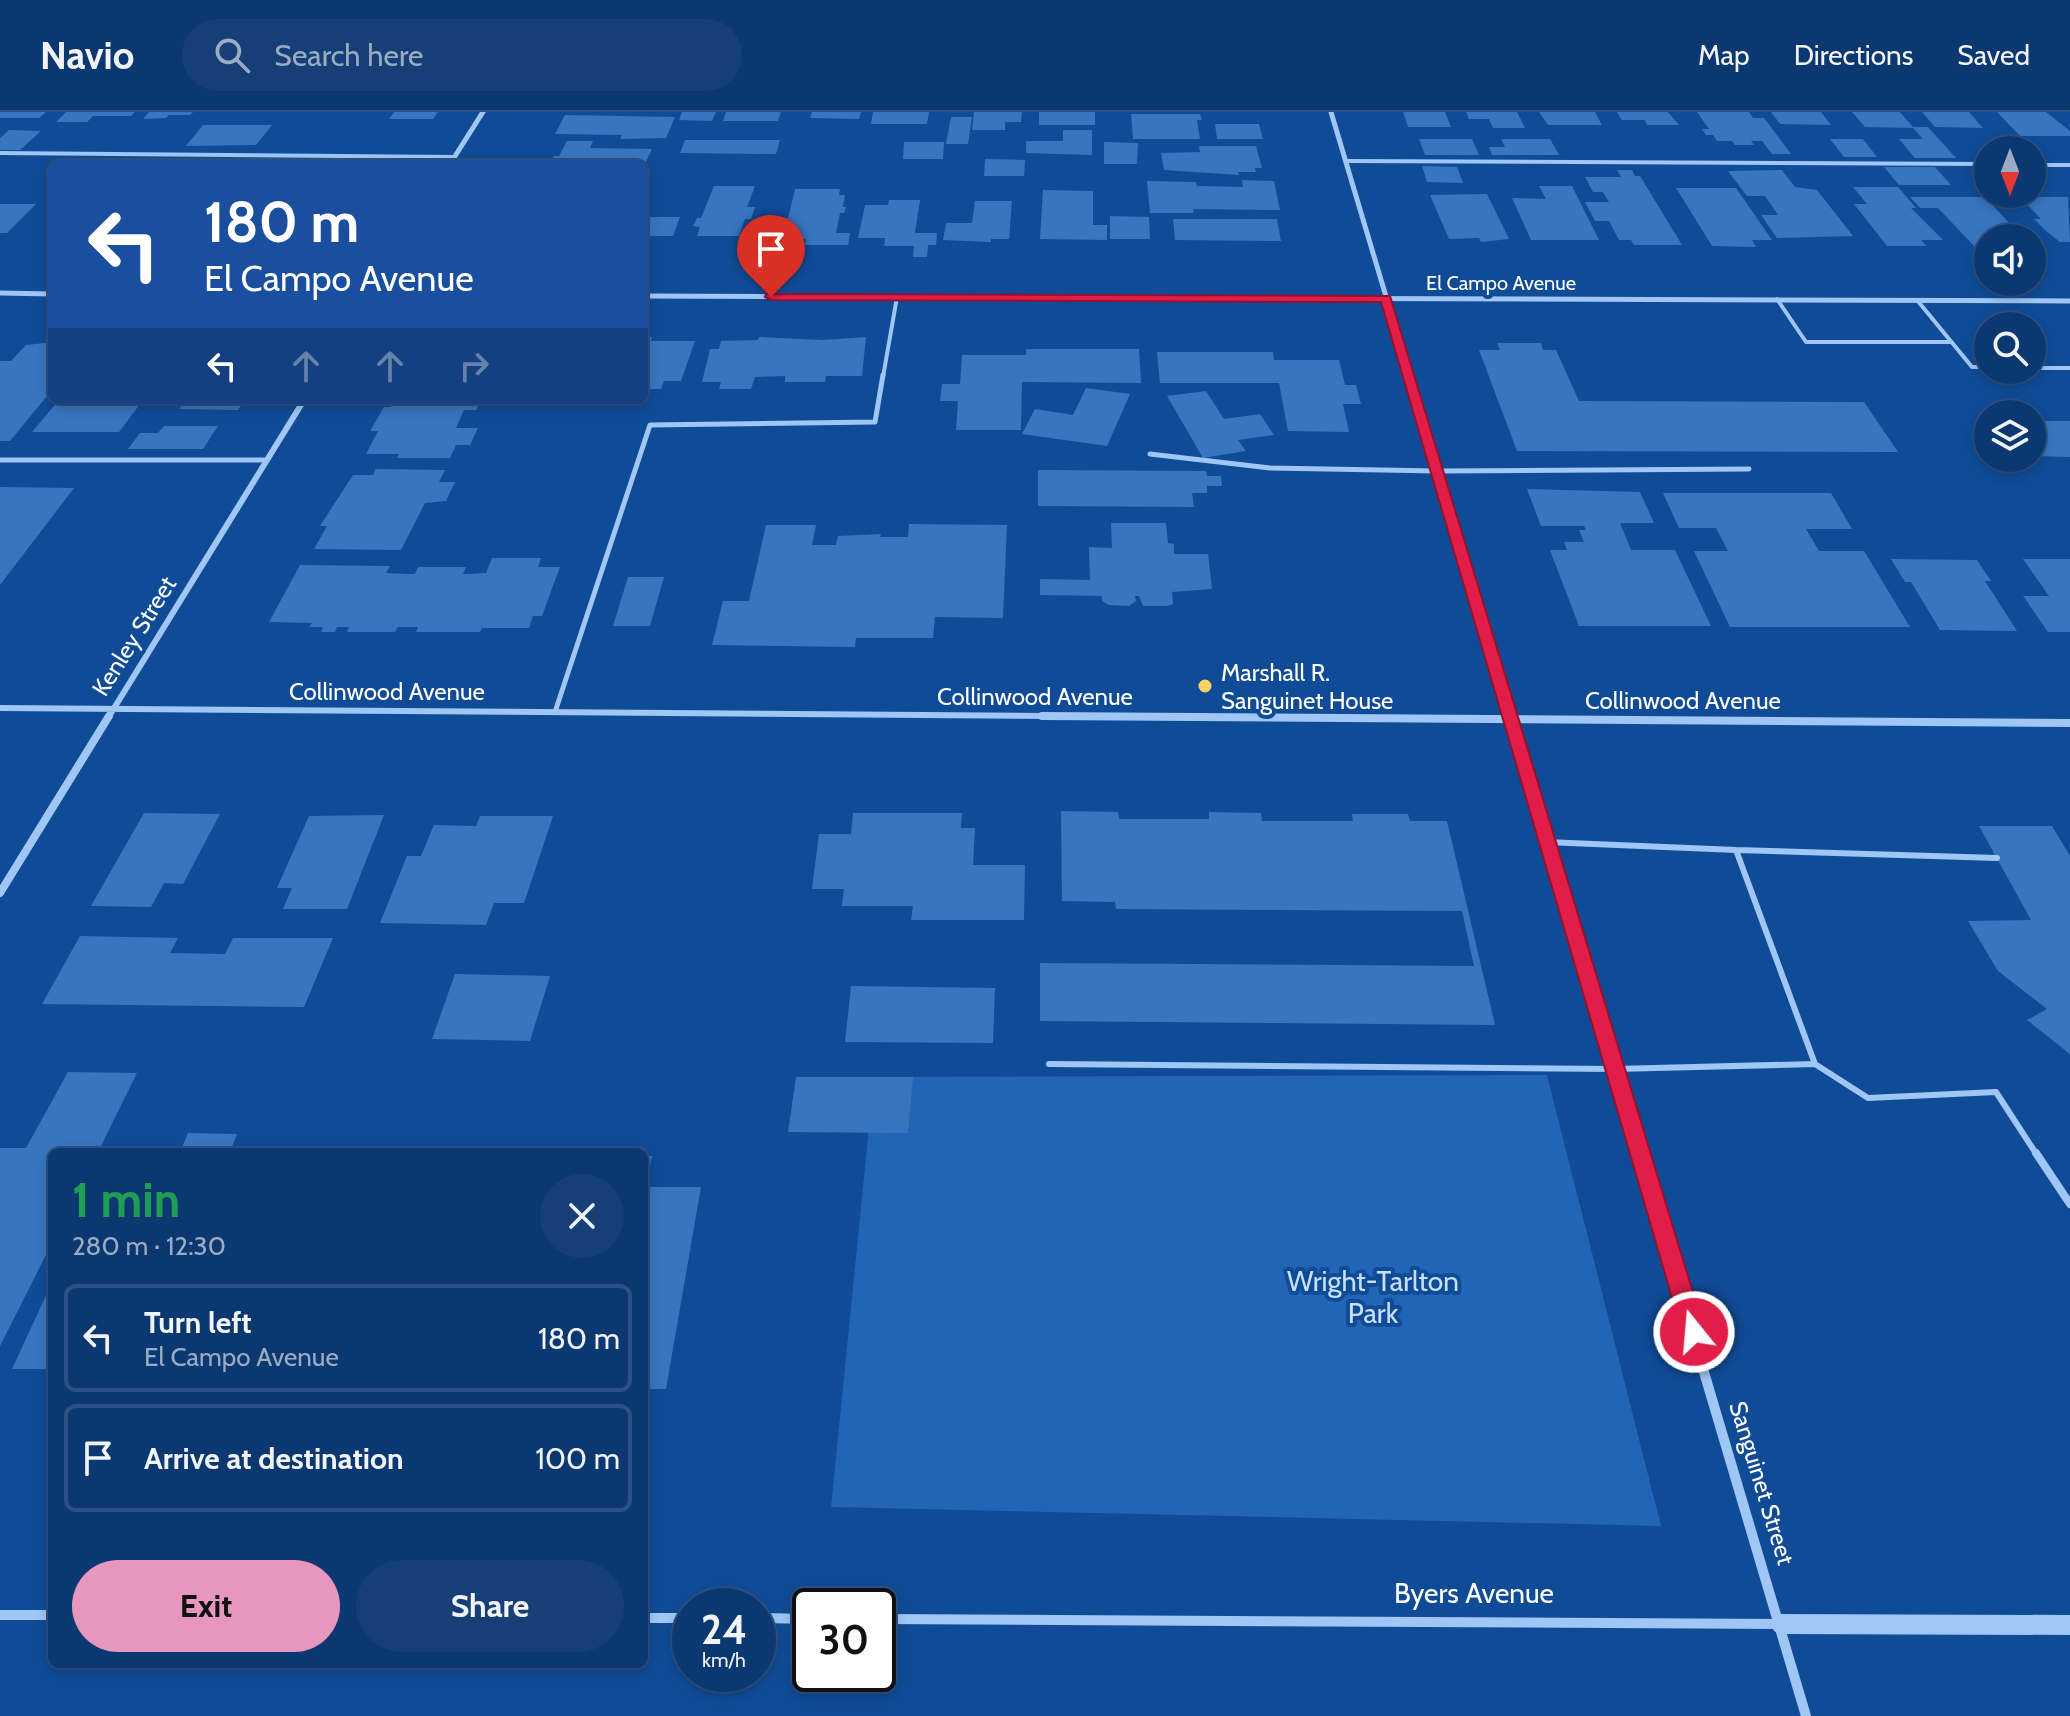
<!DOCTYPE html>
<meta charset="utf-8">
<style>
body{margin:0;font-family:Cabin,sans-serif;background:#153f76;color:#f1f3f6;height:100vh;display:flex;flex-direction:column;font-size:30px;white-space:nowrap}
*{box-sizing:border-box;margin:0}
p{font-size:26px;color:#9aacc3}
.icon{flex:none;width:44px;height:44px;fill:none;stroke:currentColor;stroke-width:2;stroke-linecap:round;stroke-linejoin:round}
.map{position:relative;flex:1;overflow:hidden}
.details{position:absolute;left:48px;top:1036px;width:600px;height:520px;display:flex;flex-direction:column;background:#0c3871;border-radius:12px;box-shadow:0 4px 12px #0003,0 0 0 2px #2c5284}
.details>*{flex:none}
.banner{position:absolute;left:48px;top:48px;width:600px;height:244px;border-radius:12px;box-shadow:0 4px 12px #0003,0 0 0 2px #2c5284;background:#1a4fa0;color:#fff;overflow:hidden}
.needle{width:52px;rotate:180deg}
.fabs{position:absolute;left:1974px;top:24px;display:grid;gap:16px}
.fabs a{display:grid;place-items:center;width:72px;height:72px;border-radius:50%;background:#0c3871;box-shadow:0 4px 12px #0003,0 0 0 2px #2c5284;font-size:40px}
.speed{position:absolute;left:672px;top:1476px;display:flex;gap:16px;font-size:40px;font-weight:700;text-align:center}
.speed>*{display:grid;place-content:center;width:104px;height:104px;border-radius:50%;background:#0c3871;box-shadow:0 4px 12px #0003,0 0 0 2px #2c5284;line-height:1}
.speed small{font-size:20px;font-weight:400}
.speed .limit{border:4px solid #111;border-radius:12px;background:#fff;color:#111}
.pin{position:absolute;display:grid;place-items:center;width:68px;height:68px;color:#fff;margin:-82px -34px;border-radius:50% 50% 50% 0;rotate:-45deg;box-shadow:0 0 8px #0007}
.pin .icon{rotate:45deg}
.me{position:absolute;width:88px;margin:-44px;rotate:343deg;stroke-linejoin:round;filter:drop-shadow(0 0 6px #0008)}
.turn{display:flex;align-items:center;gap:28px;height:168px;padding:0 24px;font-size:36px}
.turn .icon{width:104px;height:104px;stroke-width:2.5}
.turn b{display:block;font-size:56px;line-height:68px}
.lanes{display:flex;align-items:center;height:76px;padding:0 24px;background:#0003;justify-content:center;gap:40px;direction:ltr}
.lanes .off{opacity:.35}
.round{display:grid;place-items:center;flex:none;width:84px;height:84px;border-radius:42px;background:#153f76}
.overview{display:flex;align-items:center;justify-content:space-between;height:136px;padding:0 24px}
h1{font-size:48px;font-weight:700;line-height:60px;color:#1e9e55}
.cta{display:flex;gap:16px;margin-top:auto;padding:16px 24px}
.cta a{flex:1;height:92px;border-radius:48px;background:#e797bd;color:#111;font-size:32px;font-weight:700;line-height:92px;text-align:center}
.cta a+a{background:#153f76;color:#f1f3f6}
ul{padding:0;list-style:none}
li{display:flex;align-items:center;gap:24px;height:108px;margin:0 16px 12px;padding:0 8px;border:4px solid #2c5284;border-radius:12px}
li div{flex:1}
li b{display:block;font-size:30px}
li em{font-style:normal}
header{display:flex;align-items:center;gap:48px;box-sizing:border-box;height:112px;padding:0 40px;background:#0c3871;border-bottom:2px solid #2c5284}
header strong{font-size:38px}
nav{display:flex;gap:44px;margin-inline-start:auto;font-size:28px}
.search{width:560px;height:72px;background:#153f76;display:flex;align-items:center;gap:20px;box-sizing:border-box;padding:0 28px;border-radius:44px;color:#9aacc3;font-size:30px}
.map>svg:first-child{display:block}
</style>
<header>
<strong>Navio</strong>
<div class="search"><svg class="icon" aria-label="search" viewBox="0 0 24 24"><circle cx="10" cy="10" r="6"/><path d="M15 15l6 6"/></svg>Search here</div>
<nav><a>Map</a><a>Directions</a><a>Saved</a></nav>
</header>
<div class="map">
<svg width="2070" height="1604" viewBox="0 0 2070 1604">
<rect width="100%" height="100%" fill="#104b97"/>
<!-- green -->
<path fill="#2265b6" d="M 1547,963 L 1661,1414 L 831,1395 L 874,965 Z"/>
<!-- building -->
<path fill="#3875bf" d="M 0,0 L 46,0 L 39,6 L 0,6 Z
M 66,0 L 135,0 L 131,4 L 93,4 L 87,10 L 56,10 Z
M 149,0 L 193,0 L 190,3 L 169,3 L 166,6 L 143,7 Z
M 394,0 L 438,0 L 433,7 L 389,7 Z
M 682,0 L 716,0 L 712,9 L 679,8 Z
M 726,0 L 781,0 L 778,9 L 723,9 Z
M 812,0 L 861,0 L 859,7 L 810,6 Z
M 873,0 L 929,0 L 927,12 L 871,12 Z
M 974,0 L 1022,0 L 1021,10 L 1005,10 L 1005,18 L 972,18 Z
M 1039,0 L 1095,0 L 1095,13 L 1039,13 Z
M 1403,0 L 1445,0 L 1451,15 L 1408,15 Z
M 1466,0 L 1517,0 L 1525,16 L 1493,16 L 1489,7 L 1469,7 Z
M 1539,0 L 1595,0 L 1602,13 L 1548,13 Z
M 1617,0 L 1668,0 L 1679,13 L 1647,13 L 1645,8 L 1622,8 Z
M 1697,0 L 1749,0 L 1753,6 L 1764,6 L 1791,42 L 1772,42 L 1762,29 L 1751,29 L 1754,33 L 1735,33 L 1732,29 L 1717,29 L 1713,23 L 1706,23 L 1702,17 L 1709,17 Z
M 1771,0 L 1821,0 L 1831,13 L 1780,12 Z
M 1852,0 L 1900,0 L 1913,15 L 1928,15 L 1956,46 L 1915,46 L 1899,27 L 1923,27 L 1913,16 L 1865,15 Z
M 1922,0 L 1969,0 L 1983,16 L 1935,15 Z
M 1997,0 L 2046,0 L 2070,19 L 2070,24 L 2020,24 Z
M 1131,2 L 1200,2 L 1202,8 L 1197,8 L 1200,27 L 1133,27 Z
M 565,3 L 675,5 L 666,26 L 620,27 L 622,23 L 555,22 Z
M 951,5 L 972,5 L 968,32 L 946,32 Z
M 1215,12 L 1259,12 L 1263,27 L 1217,27 Z
M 203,13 L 272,13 L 256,33 L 186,34 Z
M 9,18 L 41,19 L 20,38 L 0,38 L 0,26 Z
M 1063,18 L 1092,18 L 1092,43 L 1026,41 L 1026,29 L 1063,29 Z
M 1419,27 L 1472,27 L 1479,43 L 1425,43 Z
M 1501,27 L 1550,27 L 1559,43 L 1492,43 L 1489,35 L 1505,35 Z
M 1830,27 L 1863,27 L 1877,45 L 1844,45 Z
M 685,28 L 780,28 L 776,42 L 680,41 Z
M 567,29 L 593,29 L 590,36 L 652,37 L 645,52 L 550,52 L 554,44 L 559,44 Z
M 904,30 L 944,30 L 943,47 L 903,47 Z
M 1104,30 L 1138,31 L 1137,52 L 1104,52 Z
M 1199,34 L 1256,34 L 1262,56 L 1255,56 L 1256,60 L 1238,60 L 1239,63 L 1164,58 L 1161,41 L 1200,40 Z
M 985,47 L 1025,48 L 1024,64 L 984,64 Z
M 1422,54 L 1457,55 L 1463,71 L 1427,70 Z
M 1884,55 L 1935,55 L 1951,73 L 1899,73 Z
M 1617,58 L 1632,58 L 1635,64 L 1640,64 L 1682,133 L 1634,133 L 1631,128 L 1619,128 L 1609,109 L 1595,109 L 1585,90 L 1609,90 L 1603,80 L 1593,80 L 1585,65 L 1621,65 Z
M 1782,58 L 1795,75 L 1817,78 L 1853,124 L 1777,126 L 1761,103 L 1778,103 L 1765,84 L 1747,84 L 1728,59 Z
M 1242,68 L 1274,69 L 1280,98 L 1193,97 L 1194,101 L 1150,101 L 1147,69 L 1196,70 L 1197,74 L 1243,75 Z
M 714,74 L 755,74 L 747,95 L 755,95 L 751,107 L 745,107 L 739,124 L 697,124 L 700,115 L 693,114 L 697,106 L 701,106 Z
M 1539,74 L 1572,74 L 1599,128 L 1531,128 L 1512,86 L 1546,87 Z
M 1853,75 L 1898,75 L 1916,96 L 1911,96 L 1943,128 L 1921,128 L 1926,134 L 1887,134 L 1854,92 L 1867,92 Z
M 1676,76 L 1736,76 L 1772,128 L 1752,128 L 1756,135 L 1712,134 Z
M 795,77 L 840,77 L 839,83 L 845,83 L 843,95 L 846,95 L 844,101 L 840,101 L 836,121 L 850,121 L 848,133 L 805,133 L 806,127 L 781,127 L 782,122 L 761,122 L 766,106 L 788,106 Z
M 1043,78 L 1093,79 L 1093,113 L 1107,113 L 1107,128 L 1040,127 Z
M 1487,82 L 1509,127 L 1481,130 L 1479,126 L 1449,127 L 1430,83 Z
M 1910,85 L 1985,85 L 2013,115 L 2018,115 L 2029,126 L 1988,126 L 1988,136 L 1975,135 L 1938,96 L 1920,96 Z
M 2020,85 L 2068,85 L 2070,130 L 2060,130 L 2046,119 L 2034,107 L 2041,107 Z
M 889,88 L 920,88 L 915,121 L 937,121 L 936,133 L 928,133 L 927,145 L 913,145 L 914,134 L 884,134 L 885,126 L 858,126 L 865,93 L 888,93 Z
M 975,89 L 1012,89 L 1009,127 L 991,127 L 991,130 L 943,128 L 946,111 L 972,111 Z
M 0,92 L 36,92 L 7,121 L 0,121 Z
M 1110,104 L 1149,105 L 1150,127 L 1110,127 Z
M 645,105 L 680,105 L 673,124 L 644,124 Z
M 1173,107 L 1277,107 L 1281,129 L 1175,128 Z
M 644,225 L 652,225 L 651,229 L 695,229 L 681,269 L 664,269 L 661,277 L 644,277 Z
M 759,225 L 823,228 L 866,225 L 862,264 L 826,264 L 825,270 L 785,270 L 785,264 L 755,265 L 751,277 L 719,277 L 721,270 L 702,270 L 710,237 L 719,237 L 721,229 L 758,228 Z
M 45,231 L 52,231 L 52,278 L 10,329 L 0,329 L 0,249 L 11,249 L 26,233 Z
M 1497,231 L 1541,231 L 1543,238 L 1556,238 L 1579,289 L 1864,290 L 1898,340 L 1517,339 L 1479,238 L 1500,238 Z
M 1026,237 L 1139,237 L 1141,271 L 1022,270 L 1021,318 L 956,318 L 958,289 L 940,289 L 942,272 L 960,272 L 962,243 L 1026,243 Z
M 1157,240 L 1273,240 L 1274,248 L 1339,248 L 1345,273 L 1356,273 L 1361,292 L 1343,292 L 1349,320 L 1288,319 L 1279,271 L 1160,271 Z
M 1086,276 L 1130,282 L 1107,334 L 1022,322 L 1035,297 L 1073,303 Z
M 1206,279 L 1224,307 L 1260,302 L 1274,323 L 1238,328 L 1246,339 L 1203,346 L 1167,284 Z
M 59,288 L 143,288 L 119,320 L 32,320 Z
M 186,288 L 245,288 L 238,298 L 179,297 Z
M 399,288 L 481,288 L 476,298 L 464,298 L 456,316 L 478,316 L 470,333 L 456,333 L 450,346 L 397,346 L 399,342 L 366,342 L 378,319 L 370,319 L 384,295 L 390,295 Z
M 2032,309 L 2070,309 L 2070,345 L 2032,344 Z
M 164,314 L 218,314 L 203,337 L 128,337 L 140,321 L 158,321 Z
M 376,357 L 445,358 L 439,370 L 455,370 L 446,389 L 425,391 L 401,438 L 314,437 L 327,414 L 320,414 L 353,363 L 373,363 Z
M 1038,358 L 1206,359 L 1207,364 L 1221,364 L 1222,374 L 1207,374 L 1207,381 L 1192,381 L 1194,395 L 1038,394 Z
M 0,375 L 74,376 L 0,473 Z
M 1527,377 L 1640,380 L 1654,411 L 1620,411 L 1631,438 L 1675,438 L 1711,514 L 1579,514 L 1550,438 L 1567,438 L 1564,430 L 1584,430 L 1579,418 L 1586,418 L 1584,414 L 1541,414 Z
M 1663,381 L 1831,381 L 1852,417 L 1806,417 L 1819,439 L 1864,439 L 1910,515 L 1730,515 L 1694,439 L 1728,439 L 1716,416 L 1679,416 Z
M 1111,411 L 1166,411 L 1168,431 L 1174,432 L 1174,442 L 1208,442 L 1212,477 L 1172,480 L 1173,492 L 1168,494 L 1143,494 L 1139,484 L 1135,484 L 1136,489 L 1129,494 L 1109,493 L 1102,489 L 1102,484 L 1040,483 L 1040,467 L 1090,468 L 1089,435 L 1112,436 Z
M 909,412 L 1007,413 L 1003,506 L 935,505 L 933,526 L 856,526 L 855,535 L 712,533 L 723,489 L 749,489 L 766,413 L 816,413 L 812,433 L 836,433 L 838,424 L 881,422 L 880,425 L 908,425 Z
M 492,446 L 541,446 L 538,455 L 560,455 L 542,504 L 533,504 L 529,516 L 482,516 L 480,520 L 416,520 L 418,515 L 398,515 L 395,520 L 347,520 L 349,515 L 337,515 L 335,520 L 321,520 L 323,515 L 309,515 L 312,511 L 269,510 L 300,453 L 390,454 L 386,461 L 408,462 L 415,462 L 418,455 L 466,455 L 463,462 L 467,462 L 486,461 Z
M 1891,447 L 1977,448 L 1991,469 L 1985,469 L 2017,519 L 1940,518 L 1911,470 L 1905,470 Z
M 2023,447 L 2070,447 L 2070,520 L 2048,520 L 2023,484 L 2049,484 Z
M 628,465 L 664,465 L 650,514 L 613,514 Z
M 1061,699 L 1118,700 L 1119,707 L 1209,707 L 1209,700 L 1261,701 L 1262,709 L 1353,709 L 1352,702 L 1408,702 L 1410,709 L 1447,709 L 1495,913 L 1040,909 L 1040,851 L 1474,854 L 1462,799 L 1116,797 L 1115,790 L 1062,789 Z
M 144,701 L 220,702 L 183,772 L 164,771 L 151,795 L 91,794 Z
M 853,701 L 962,701 L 961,716 L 975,716 L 973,753 L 1025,753 L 1024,808 L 911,808 L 913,794 L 842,794 L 844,777 L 812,777 L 819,722 L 851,722 Z
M 384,703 L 347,797 L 283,797 L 292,776 L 277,776 L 309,704 Z
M 480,704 L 553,704 L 524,791 L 494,791 L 486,813 L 380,811 L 407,744 L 421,744 L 434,713 L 476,714 Z
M 1979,714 L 2052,714 L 2070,744 L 2070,942 L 2027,908 L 2047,897 L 1998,859 L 1968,809 L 2031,808 Z
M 80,824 L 178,826 L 170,841 L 225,842 L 233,826 L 333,826 L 304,895 L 42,892 Z
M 455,862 L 550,864 L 530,929 L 432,927 Z
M 851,874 L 995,876 L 993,931 L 845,930 Z
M 68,960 L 137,961 L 98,1040 L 52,1040 L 52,1131 L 0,1234 L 0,1036 L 26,1036 Z
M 796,965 L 913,965 L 908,1021 L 788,1020 Z
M 188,1021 L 237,1022 L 230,1040 L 180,1040 Z
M 644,1044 L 652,1044 L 646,1075 L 701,1075 L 666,1277 L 644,1277 Z
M 48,1179 L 52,1179 L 52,1257 L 12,1257 Z"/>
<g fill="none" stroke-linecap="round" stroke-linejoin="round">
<!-- service-far3 -->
<path stroke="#9fc6f4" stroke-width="4" d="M 0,41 L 455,45
M 1346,49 L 1988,52
M 2032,53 L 2070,53
M 1777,187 L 1806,230 L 1951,230
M 1917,188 L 1972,255 L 1988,255
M 2032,256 L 2070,256
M 883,265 L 897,185"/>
<!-- service-far2 -->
<path stroke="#9fc6f4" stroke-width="5" d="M 1150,342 L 1270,356 L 1437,359 L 1749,357
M 0,348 L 267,348
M 555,600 L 650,313 L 875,310 L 883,263"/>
<!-- service-far1 -->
<path stroke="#9fc6f4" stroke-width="6" d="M 1736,738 L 1997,746
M 1049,952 L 1615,957 L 1815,952 L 1736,738 L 1546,730
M 1815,952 L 1868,986 L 1996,980 L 2037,1043"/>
<!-- service -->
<path stroke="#9fc6f4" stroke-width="8" d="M 2036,1041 L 2070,1092"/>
<!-- minor-far3 -->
<path stroke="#9fc6f4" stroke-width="5" d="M 1331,0 L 1410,265
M 450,52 L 483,0
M 0,181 L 52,182
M 644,184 L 2070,189"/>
<!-- minor-far2 -->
<path stroke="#9fc6f4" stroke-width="6" d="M 1409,263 L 1510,606
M 0,596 L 1318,606
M 108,606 L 304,288"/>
<!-- minor-far1 -->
<path stroke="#9fc6f4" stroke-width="8" d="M 1042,604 L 2070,611
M 1510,604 L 1640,1043
M 0,781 L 109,604"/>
<!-- minor -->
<path stroke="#9fc6f4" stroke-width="10" d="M 1639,1041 L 1806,1604
M 0,1503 L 52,1503
M 644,1506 L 690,1506
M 758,1506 L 810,1507
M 878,1507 L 1780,1512"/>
<!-- tertiary -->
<path fill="#9fc6f4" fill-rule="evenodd" d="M 1781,1502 L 2070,1503 L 2070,1523 L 1781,1522 L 1774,1519 L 1771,1512 L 1774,1505 Z"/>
</g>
<!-- route -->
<path fill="#e11d48" stroke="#92132f" stroke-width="2" d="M 766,182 L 1390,184 L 1705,1220 L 1702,1227 L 1694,1231 L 1686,1227 L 1682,1220 L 1381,190 L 771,188 L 765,185 Z"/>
<!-- markers -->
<circle fill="#ffd162" stroke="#104b97" stroke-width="3" cx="1205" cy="574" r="8"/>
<g text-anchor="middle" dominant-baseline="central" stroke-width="8" stroke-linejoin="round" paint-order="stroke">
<!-- far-street labels -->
<g font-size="20" fill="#fff" stroke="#104b97">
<text x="1501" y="171">El Campo Avenue</text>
</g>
<!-- street labels -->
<g font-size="24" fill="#fff" stroke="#104b97">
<text transform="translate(134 524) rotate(-58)">Kenley Street</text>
<text x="387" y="579">Collinwood Avenue</text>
<text x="1035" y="584">Collinwood Avenue</text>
<text x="1683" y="588">Collinwood Avenue</text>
<text transform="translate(1762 1371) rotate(73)">Sanguinet Street</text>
</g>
<!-- poi labels -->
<g font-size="24" fill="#fff" stroke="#104b97" text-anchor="start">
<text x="1221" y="560">Marshall R.<tspan x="1221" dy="28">Sanguinet House</tspan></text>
</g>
<!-- near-park labels -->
<g font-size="28" fill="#c7e0fe" stroke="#104b97">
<text x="1373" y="1169">Wright-Tarlton<tspan x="1373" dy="32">Park</tspan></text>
</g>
<!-- near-street labels -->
<g font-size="28" fill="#fff" stroke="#104b97">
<text x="1474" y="1481">Byers Avenue</text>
</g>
</g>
</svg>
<div class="fabs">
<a><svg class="needle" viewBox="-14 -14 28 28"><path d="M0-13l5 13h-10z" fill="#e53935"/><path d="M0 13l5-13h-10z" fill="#9aacc3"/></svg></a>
<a><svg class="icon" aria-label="sound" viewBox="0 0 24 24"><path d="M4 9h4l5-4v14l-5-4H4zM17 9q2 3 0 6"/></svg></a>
<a><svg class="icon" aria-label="search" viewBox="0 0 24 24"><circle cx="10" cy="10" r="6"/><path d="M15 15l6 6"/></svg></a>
<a><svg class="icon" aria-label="layers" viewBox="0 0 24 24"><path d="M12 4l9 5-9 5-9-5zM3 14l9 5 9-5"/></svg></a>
</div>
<div class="speed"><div>24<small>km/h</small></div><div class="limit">30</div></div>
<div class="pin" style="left:771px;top:185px;background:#d93025"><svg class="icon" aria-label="arrive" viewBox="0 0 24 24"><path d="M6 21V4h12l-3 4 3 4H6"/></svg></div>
<svg class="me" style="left:1694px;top:1220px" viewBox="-20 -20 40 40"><circle r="17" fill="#e11d48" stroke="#fff" stroke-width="3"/><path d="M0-11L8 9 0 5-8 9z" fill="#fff"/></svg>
<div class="banner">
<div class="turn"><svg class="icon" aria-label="left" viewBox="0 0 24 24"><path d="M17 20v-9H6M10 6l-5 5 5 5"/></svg><div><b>180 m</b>El Campo Avenue</div></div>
<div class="lanes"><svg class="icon" aria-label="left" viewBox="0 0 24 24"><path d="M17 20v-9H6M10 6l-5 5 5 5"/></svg><svg class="icon off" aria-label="ahead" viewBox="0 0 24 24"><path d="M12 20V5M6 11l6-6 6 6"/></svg><svg class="icon off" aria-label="ahead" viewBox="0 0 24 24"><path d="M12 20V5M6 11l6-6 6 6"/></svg><svg class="icon off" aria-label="right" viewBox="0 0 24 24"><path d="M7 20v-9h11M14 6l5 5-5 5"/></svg></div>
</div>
<section class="details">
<div class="overview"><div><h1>1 min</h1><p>280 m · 12:30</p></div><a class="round"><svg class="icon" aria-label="close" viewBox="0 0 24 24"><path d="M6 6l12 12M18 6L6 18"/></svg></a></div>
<ul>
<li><svg class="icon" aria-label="left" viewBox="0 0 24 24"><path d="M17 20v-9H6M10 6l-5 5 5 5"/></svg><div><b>Turn left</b><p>El Campo Avenue</p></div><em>180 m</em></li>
<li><svg class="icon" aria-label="arrive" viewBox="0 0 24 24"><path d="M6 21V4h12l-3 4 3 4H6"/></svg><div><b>Arrive at destination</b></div><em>100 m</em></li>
</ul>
<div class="cta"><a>Exit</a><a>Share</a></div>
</section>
</div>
